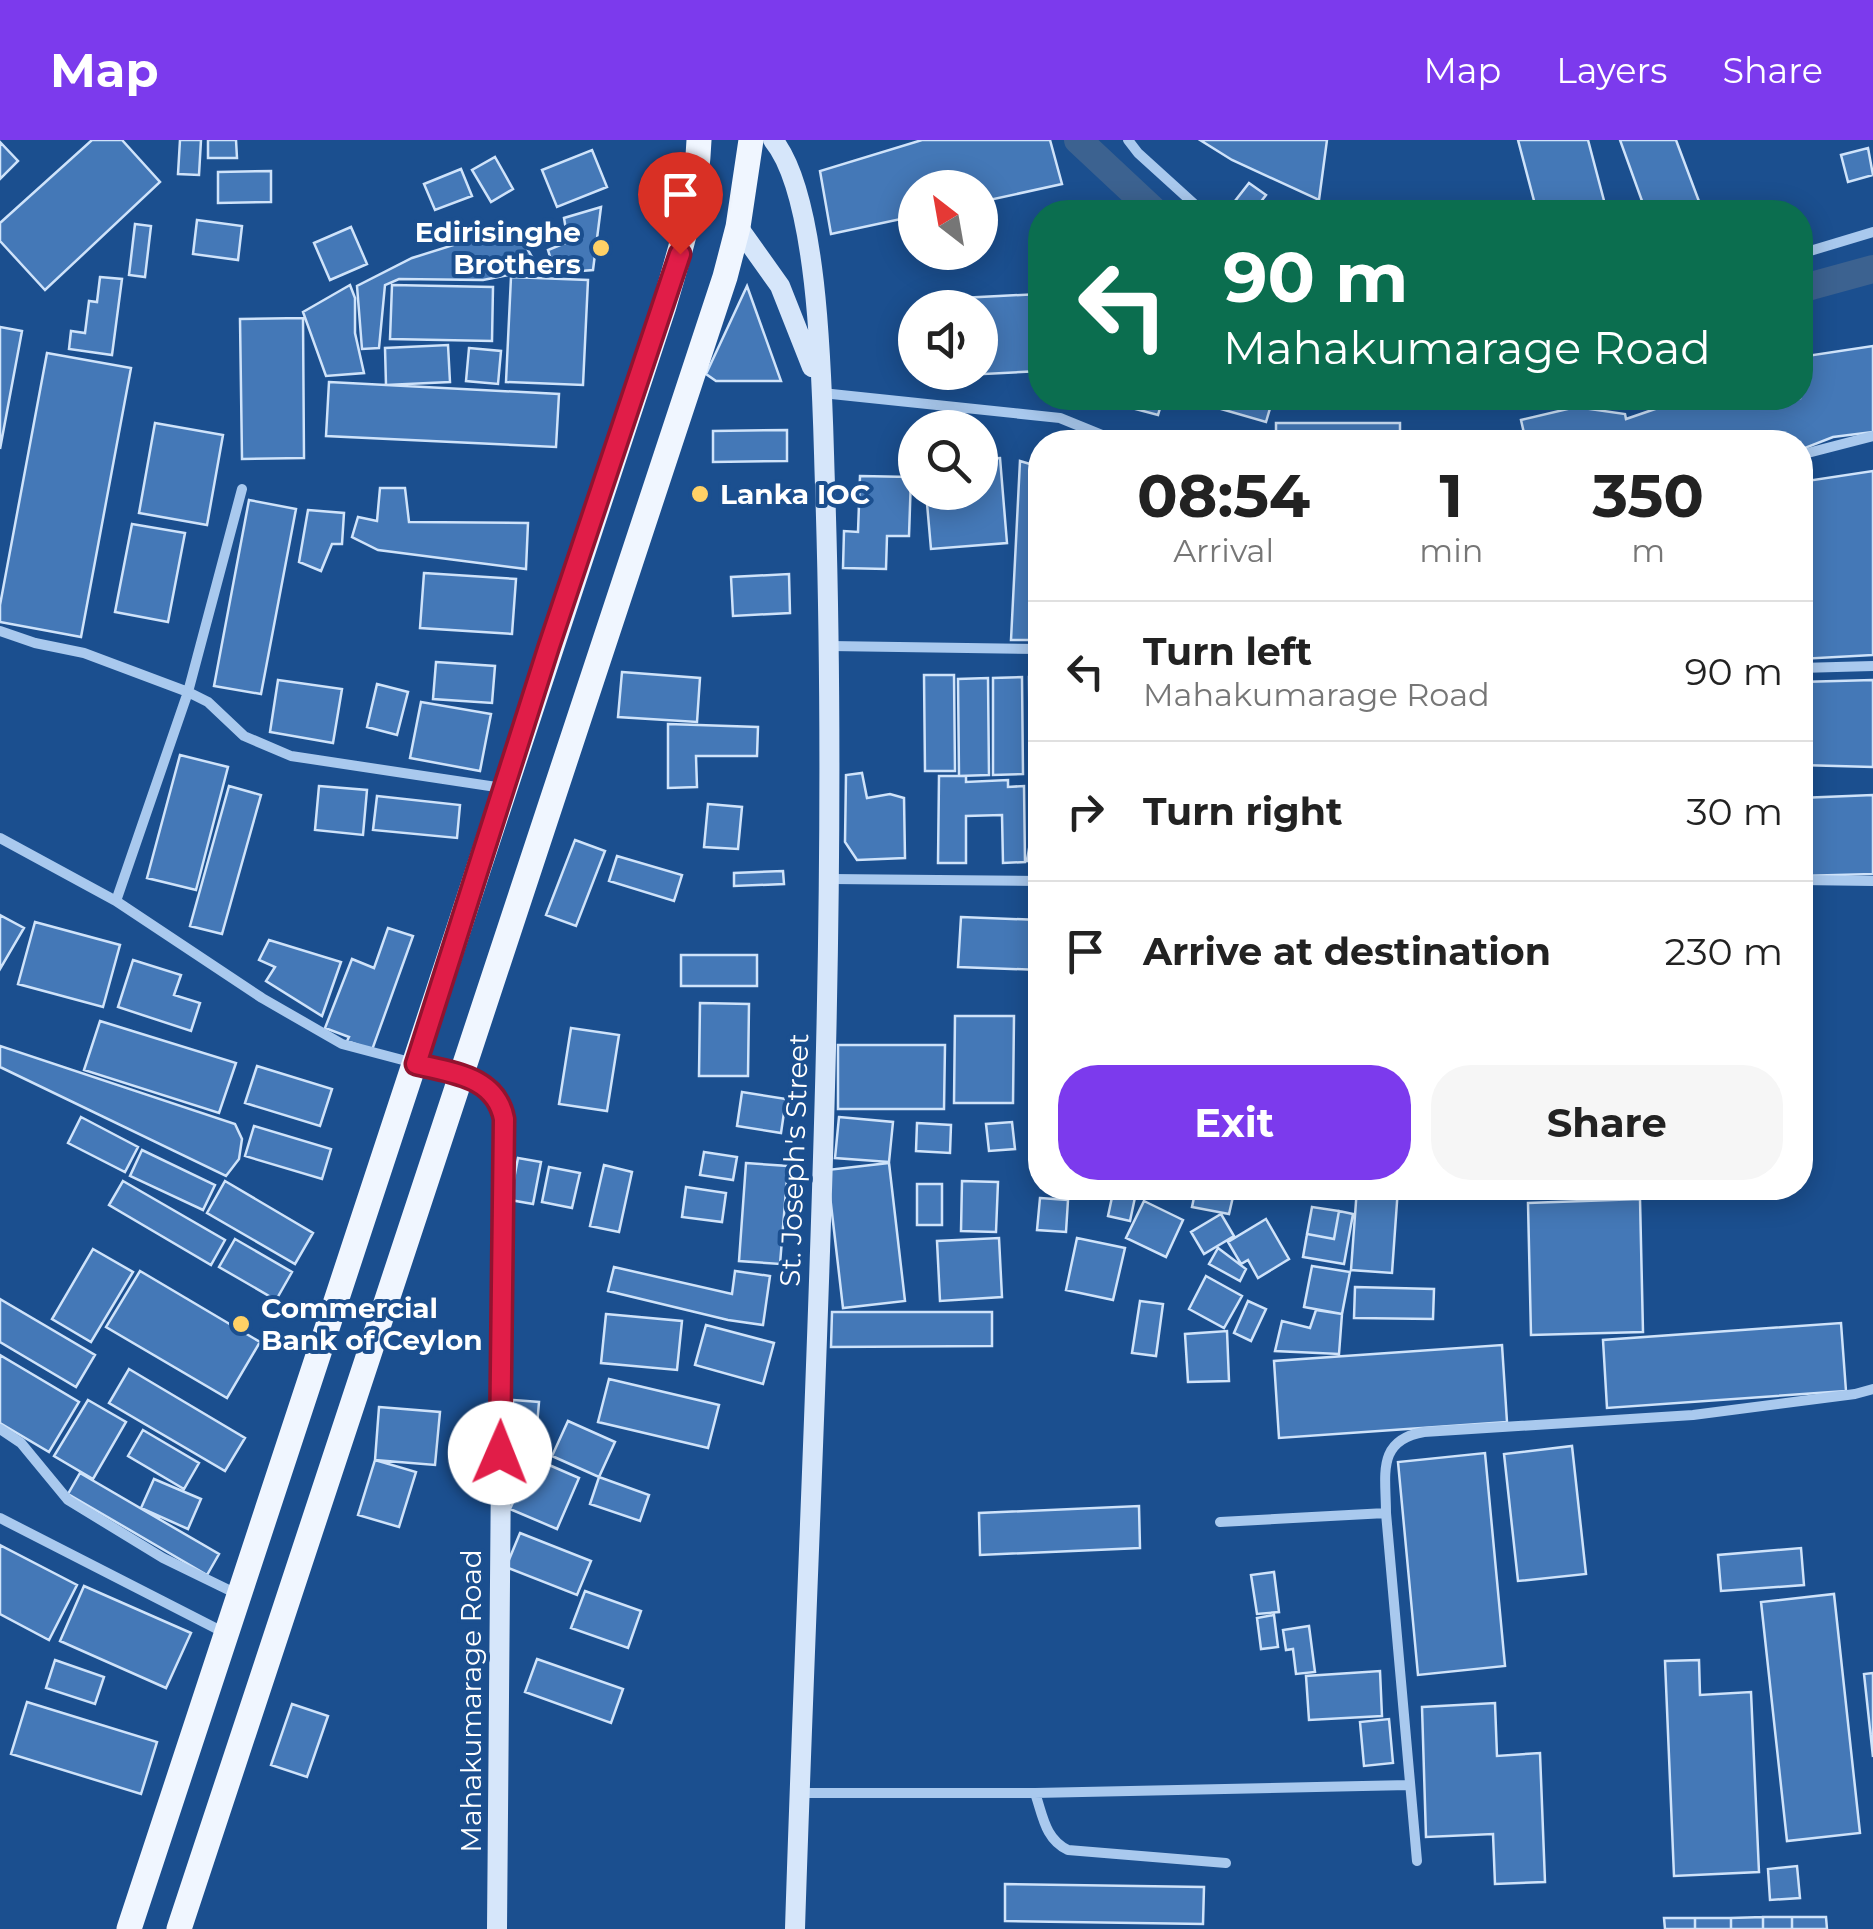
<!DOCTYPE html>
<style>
body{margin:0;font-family:Montserrat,sans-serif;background:#f6f6f6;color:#222;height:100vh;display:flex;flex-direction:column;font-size:38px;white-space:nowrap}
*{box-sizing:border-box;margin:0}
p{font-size:32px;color:#767676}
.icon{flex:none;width:55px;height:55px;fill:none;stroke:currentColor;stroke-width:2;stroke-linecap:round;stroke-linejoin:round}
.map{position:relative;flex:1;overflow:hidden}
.panel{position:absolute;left:1028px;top:290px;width:785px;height:770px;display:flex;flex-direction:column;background:#fff;border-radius:40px;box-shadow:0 5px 25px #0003}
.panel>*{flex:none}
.top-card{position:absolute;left:1028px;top:60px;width:785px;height:210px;border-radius:40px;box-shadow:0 5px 25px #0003;background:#0b6e4f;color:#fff;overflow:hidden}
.needle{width:65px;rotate:329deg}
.fabs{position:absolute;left:898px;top:30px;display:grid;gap:20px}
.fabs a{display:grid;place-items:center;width:100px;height:100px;border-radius:50%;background:#fff;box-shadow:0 5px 25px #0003;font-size:50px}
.pin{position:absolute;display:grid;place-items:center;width:85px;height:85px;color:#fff;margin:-102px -42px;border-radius:50% 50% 50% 0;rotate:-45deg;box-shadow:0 0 10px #0007}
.pin .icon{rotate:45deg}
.me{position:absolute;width:110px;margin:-55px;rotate:1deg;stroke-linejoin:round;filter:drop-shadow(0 0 8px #0008)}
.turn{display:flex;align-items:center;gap:35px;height:210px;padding:0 30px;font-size:45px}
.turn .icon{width:130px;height:130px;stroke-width:2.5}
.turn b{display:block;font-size:70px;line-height:85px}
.eta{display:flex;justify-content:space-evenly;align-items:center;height:170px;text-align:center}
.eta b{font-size:60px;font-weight:700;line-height:70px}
.primary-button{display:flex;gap:20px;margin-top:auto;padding:20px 30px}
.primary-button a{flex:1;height:115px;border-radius:40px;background:#7c3aed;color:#fff;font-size:40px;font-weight:700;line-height:115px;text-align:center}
.primary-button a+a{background:#f6f6f6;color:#222}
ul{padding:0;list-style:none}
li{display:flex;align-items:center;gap:30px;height:140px;padding:0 30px;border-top:2px solid #e0e0e0}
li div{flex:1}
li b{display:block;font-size:38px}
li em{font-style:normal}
header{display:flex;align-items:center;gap:60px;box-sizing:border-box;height:140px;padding:0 50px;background:#7c3aed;color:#fff}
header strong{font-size:48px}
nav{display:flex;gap:55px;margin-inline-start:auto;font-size:35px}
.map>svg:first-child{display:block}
</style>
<header>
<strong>Map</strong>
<nav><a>Map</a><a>Layers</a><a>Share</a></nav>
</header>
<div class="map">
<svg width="1873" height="1789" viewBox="0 0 1873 1789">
<rect width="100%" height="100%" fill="#1b4f8f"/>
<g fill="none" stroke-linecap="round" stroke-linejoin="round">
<!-- canal -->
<path stroke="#3c6290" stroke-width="28" d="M 1078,0 L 1155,72
M 1800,149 L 1873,129"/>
</g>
<!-- building -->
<path fill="#4478b7" stroke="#cfe3fa" stroke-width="2.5" d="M 92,0 L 122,0 L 160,42 L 45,150 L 0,101 L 0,83 Z
M 180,0 L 201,0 L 199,35 L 178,34 Z
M 208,0 L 236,0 L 237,18 L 208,18 Z
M 922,0 L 1050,0 L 1062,44 L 980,62 L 980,48 L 915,48 L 915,76 L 831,94 L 820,31 Z
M 1200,0 L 1327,0 L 1319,60 L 1232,20 Z
M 1518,0 L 1588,0 L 1607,72 L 1537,72 Z
M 1620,0 L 1676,0 L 1703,72 L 1646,72 Z
M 0,2 L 18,21 L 0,39 Z
M 1868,8 L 1873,35 L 1848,42 L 1841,15 Z
M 592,10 L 607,47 L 557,67 L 542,30 Z
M 495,17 L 513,49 L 491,62 L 472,30 Z
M 461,29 L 472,56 L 435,70 L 424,44 Z
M 271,31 L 271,62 L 218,63 L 218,32 Z
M 1249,43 L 1266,55 L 1253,72 L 1231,72 L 1228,70 Z
M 601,67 L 593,130 L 555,133 L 548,110 L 568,102 L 564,78 Z
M 197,80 L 242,86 L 238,120 L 193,114 Z
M 135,84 L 151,86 L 145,137 L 129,135 Z
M 514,86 L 539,129 L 483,140 L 399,139 L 385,145 L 379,208 L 362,209 L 357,146 L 412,118 Z
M 351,87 L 367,124 L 330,140 L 314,103 Z
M 100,137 L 122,139 L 112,215 L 69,209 L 71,191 L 85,193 L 89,161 L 97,162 Z
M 511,137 L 588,140 L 583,245 L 506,242 Z
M 350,145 L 355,158 L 355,193 L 364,233 L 326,236 L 303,172 Z
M 392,145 L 493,147 L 492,201 L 390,199 Z
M 747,146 L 781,241 L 716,241 L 706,234 Z
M 1040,154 L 1040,231 L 965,235 L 965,232 L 980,232 L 980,168 L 961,168 L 961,158 Z
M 303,178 L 304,318 L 242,319 L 240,179 Z
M 0,187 L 22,191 L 0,309 Z
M 448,205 L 450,242 L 386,245 L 385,208 Z
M 1873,206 L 1873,292 L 1833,297 L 1800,310 L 1800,302 L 1526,302 L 1521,280 L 1576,267 L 1625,274 L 1626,279 L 1687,258 L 1800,258 L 1800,217 Z
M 469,208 L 501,211 L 498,244 L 466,241 Z
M 47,213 L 131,228 L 81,497 L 0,482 L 0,465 Z
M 329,242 L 559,254 L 556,307 L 326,296 Z
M 1094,258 L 1163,258 L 1158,275 Z
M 1183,258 L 1273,258 L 1266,282 Z
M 155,283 L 223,295 L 207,385 L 139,373 Z
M 1276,283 L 1400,283 L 1400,302 L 1276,302 Z
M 787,290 L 787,321 L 713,322 L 713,291 Z
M 1000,318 L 1007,403 L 931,409 L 926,352 L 980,352 L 980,319 Z
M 1020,321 L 1040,327 L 1040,500 L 1011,500 Z
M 1873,331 L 1873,515 L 1800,519 L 1800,342 Z
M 860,336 L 911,337 L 909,396 L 887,396 L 886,429 L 843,428 L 844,391 L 858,392 Z
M 380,348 L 405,348 L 409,382 L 528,383 L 526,429 L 378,410 L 352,397 L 358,377 L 377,381 Z
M 249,360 L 296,369 L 261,554 L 214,546 Z
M 308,370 L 344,373 L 342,404 L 332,404 L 321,431 L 299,422 Z
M 132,384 L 185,393 L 168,482 L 115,472 Z
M 424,433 L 516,439 L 512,494 L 420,488 Z
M 789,434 L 790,473 L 733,476 L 731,437 Z
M 436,522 L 495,526 L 492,563 L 433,559 Z
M 622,532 L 700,538 L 697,582 L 618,577 Z
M 924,535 L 954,535 L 955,631 L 925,631 Z
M 1022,537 L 1023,634 L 993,635 L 993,538 Z
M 1029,537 L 1040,537 L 1040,634 L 1030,634 Z
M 988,538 L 989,635 L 959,636 L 958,539 Z
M 278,540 L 342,549 L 333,603 L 270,592 Z
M 1873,540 L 1873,627 L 1800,625 L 1800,542 Z
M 377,544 L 408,552 L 397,595 L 367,587 Z
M 421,562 L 491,574 L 480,631 L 410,618 Z
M 668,584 L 758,587 L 757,616 L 696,616 L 697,647 L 668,648 Z
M 180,615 L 228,627 L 196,750 L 147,738 Z
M 862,633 L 867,658 L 890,654 L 904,658 L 905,718 L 857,720 L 845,702 L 846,635 Z
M 939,636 L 966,636 L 966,642 L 1008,640 L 1008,647 L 1024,646 L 1025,722 L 1003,723 L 1002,675 L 966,676 L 966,723 L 938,723 Z
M 1040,642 L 1040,723 L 1027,721 Z
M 229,646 L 261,655 L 222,794 L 190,786 Z
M 319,646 L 367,650 L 363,695 L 315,690 Z
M 1873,655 L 1873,734 L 1800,736 L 1800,658 Z
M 377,656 L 460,665 L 457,698 L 373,690 Z
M 708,664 L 742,667 L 738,709 L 704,707 Z
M 575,700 L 605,711 L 576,786 L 546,775 Z
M 617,716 L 682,735 L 674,761 L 609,741 Z
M 783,731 L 784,744 L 734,746 L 734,733 Z
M 0,775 L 24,788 L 0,829 Z
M 961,777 L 1040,780 L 1040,830 L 958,827 Z
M 35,782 L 120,805 L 103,867 L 18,844 Z
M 388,788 L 413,796 L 372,910 L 347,901 L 349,897 L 325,888 L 352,819 L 374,828 Z
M 269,800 L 341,822 L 322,876 L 266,841 L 275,827 L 259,820 Z
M 681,815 L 757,815 L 757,846 L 681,846 Z
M 133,820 L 181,835 L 174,855 L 200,863 L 191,891 L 118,867 Z
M 700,863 L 749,864 L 748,936 L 699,936 Z
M 955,876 L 1014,876 L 1013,963 L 954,963 Z
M 100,881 L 236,923 L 219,973 L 84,930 Z
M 571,888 L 619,895 L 607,971 L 559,964 Z
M 838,905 L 945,905 L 944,969 L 838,969 Z
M 0,906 L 235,984 L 242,999 L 239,1019 L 226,1036 L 0,927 Z
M 257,926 L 332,949 L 320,986 L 245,963 Z
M 742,952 L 786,959 L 781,993 L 737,986 Z
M 81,977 L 138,1007 L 125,1032 L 68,1003 Z
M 839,977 L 893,982 L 889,1022 L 835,1018 Z
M 1012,982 L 1015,1009 L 989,1011 L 986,984 Z
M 917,983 L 951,985 L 950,1013 L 916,1011 Z
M 254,986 L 331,1009 L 322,1039 L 245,1016 Z
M 142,1010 L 215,1045 L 203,1070 L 130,1036 Z
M 704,1012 L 737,1017 L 733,1040 L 700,1035 Z
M 518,1018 L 541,1022 L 533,1064 L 510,1060 Z
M 746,1023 L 788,1026 L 780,1124 L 739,1121 Z
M 889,1023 L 905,1161 L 843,1168 L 827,1030 Z
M 604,1025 L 632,1032 L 619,1092 L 590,1086 Z
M 549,1027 L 580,1033 L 572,1068 L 542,1062 Z
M 123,1041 L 225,1100 L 211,1125 L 109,1065 Z
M 225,1041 L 313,1093 L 295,1124 L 207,1073 Z
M 962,1041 L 998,1042 L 996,1092 L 961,1091 Z
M 917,1044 L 942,1044 L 942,1085 L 917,1085 Z
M 686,1047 L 726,1053 L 722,1082 L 682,1077 Z
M 1114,1048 L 1137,1048 L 1130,1081 L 1108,1076 Z
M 1196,1048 L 1235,1048 L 1229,1074 L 1192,1067 Z
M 1357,1048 L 1398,1048 L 1392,1133 L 1351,1130 Z
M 1040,1058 L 1068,1060 L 1066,1092 L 1037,1090 Z
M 1640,1059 L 1643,1192 L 1531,1195 L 1528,1063 Z
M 1144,1061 L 1183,1080 L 1166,1117 L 1126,1098 Z
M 1312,1067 L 1339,1071 L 1334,1099 L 1307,1094 Z
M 1339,1071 L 1353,1074 L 1344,1124 L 1303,1117 L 1307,1094 L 1334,1099 Z
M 1221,1074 L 1234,1096 L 1204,1114 L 1191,1092 Z
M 1266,1079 L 1289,1119 L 1258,1138 L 1248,1120 L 1241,1124 L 1228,1102 Z
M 999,1098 L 1002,1157 L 940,1161 L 937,1101 Z
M 1077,1098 L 1125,1108 L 1113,1160 L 1066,1150 Z
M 235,1099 L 292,1132 L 276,1160 L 219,1127 Z
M 1218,1108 L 1246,1129 L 1240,1141 L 1209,1124 Z
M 93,1109 L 133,1132 L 91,1202 L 52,1179 Z
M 1312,1126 L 1350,1132 L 1342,1174 L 1304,1167 Z
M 614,1127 L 732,1154 L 735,1131 L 770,1136 L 763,1185 L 728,1180 L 608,1151 Z
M 140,1131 L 260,1202 L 227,1258 L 106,1187 Z
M 1206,1136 L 1242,1156 L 1224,1188 L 1189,1169 Z
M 1355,1147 L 1434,1149 L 1433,1179 L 1354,1178 Z
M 0,1159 L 95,1215 L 76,1247 L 0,1202 Z
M 1140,1161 L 1163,1164 L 1156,1216 L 1132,1213 Z
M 1248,1161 L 1266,1169 L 1251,1201 L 1234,1193 Z
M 1316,1170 L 1342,1174 L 1339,1214 L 1275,1211 L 1282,1181 L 1310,1188 Z
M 832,1172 L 992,1172 L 992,1206 L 831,1207 Z
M 606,1174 L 682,1181 L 677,1230 L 601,1223 Z
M 1841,1183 L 1846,1251 L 1607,1268 L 1603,1200 Z
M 706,1185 L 774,1203 L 763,1244 L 695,1225 Z
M 1227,1191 L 1229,1241 L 1188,1242 L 1185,1194 Z
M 1502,1205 L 1507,1282 L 1279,1298 L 1274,1221 Z
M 0,1215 L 79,1262 L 49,1312 L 0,1283 Z
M 129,1229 L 245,1298 L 225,1331 L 109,1263 Z
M 609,1239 L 719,1265 L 708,1308 L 598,1282 Z
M 88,1260 L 126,1282 L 93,1339 L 54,1316 Z
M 513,1260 L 539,1262 L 535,1309 L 509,1307 Z
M 379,1267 L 440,1272 L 435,1325 L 375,1320 Z
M 568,1281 L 615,1302 L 599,1337 L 552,1316 Z
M 143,1290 L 199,1323 L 184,1349 L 128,1316 Z
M 1572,1306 L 1586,1434 L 1518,1441 L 1504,1314 Z
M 1485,1313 L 1505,1526 L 1418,1535 L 1398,1322 Z
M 533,1318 L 579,1338 L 557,1389 L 510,1369 Z
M 375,1320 L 416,1332 L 399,1387 L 358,1375 Z
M 80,1333 L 219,1414 L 207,1435 L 68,1354 Z
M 599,1337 L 649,1355 L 640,1381 L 590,1364 Z
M 154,1339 L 201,1359 L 188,1389 L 141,1368 Z
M 1139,1366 L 1140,1408 L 980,1415 L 979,1373 Z
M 520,1393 L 591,1421 L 577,1455 L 506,1427 Z
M 0,1405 L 77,1445 L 49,1500 L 0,1474 Z
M 1801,1408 L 1804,1445 L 1721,1451 L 1718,1415 Z
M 1274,1432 L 1279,1472 L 1257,1474 L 1251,1435 Z
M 84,1446 L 191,1493 L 166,1548 L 60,1501 Z
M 585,1451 L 641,1471 L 628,1508 L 571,1488 Z
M 1834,1454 L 1860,1693 L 1787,1701 L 1761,1462 Z
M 1274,1475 L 1278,1507 L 1261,1509 L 1257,1478 Z
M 1309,1486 L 1315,1532 L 1296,1534 L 1293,1509 L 1286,1510 L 1283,1490 Z
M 537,1519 L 623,1549 L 611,1583 L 525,1552 Z
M 55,1520 L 104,1537 L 95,1564 L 46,1548 Z
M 1699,1520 L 1700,1555 L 1751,1552 L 1759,1732 L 1674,1736 L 1665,1521 Z
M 1380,1531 L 1382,1576 L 1309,1580 L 1306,1536 Z
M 1873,1533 L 1873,1617 L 1864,1534 Z
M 27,1562 L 157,1602 L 141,1654 L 11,1614 Z
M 1495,1563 L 1497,1616 L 1540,1613 L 1545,1742 L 1495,1744 L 1493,1694 L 1426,1697 L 1422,1567 Z
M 292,1564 L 328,1576 L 307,1637 L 271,1625 Z
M 1389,1579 L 1393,1623 L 1364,1626 L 1360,1582 Z
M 1797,1726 L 1800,1758 L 1770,1760 L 1768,1729 Z
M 1005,1744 L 1204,1747 L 1203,1784 L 1005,1781 Z
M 1763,1777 L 1792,1777 L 1792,1789 L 1763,1789 Z
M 1763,1777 L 1763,1789 L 1731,1789 L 1731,1778 Z
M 1792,1777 L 1826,1777 L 1827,1789 L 1792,1789 Z
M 1664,1778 L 1695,1778 L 1695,1789 L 1665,1789 Z
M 1695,1778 L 1731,1778 L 1731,1789 L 1695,1789 Z"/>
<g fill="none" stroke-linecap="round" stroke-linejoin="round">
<!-- street -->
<path stroke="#a9c9ee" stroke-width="10" d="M 1128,0 L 1138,13 L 1203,72
M 1800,114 L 1873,92
M 822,253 L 1060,278 L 1119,302
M 1800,315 L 1873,296
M 0,491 L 35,503 L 84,513 L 188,552 L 208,562 L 244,596 L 291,616 L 503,648
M 830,506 L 1040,509
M 1800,528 L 1873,526
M 0,698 L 116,761 L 262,858 L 342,904 L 414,923
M 831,739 L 1040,741
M 1800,740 L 1873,741
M 116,761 L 188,552 L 242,349
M 0,1289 L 21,1303 L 68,1360 L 163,1418 L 237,1454
M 0,1378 L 225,1493
M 1220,1382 L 1386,1373
M 800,1653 L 1035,1653 L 1409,1645
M 1035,1653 C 1043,1676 1045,1699 1068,1710 L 1226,1723
M 1417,1721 L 1386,1373 C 1386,1335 1376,1300 1424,1292 L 1693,1275 L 1855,1254 L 1873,1249"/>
<!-- secondary -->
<path stroke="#d6e6fa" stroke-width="20" d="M 773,0 C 822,60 822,265 825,345 C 841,826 810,1308 795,1789
M 738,87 L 780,146 L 812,227
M 417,923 C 452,933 496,936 504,979 L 497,1789"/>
<!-- primary -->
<path stroke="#f0f6ff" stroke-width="25" d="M 129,1789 L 664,166 C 680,111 697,58 699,0
M 179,1789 L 725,137 L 738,87 L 751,0"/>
</g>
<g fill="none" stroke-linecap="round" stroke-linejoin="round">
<defs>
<path id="route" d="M 500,1313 L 504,979 C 496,936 452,933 416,924 L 549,506 L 680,114"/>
</defs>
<!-- route casing -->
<use href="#route" stroke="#92132f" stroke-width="25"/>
<!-- route -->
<use href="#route" stroke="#e11d48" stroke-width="18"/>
</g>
<!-- markers -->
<g fill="#ffd166" stroke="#1b4f8f" stroke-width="4">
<circle cx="601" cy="108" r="10"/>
<circle cx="700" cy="354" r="10"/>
<circle cx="241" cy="1184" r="10"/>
</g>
<g text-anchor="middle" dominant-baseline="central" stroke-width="8" stroke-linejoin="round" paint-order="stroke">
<!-- poi labels -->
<g font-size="28" font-weight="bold" fill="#fff" stroke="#1b4f8f" text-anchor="start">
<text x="581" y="92" text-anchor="end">Edirisinghe<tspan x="581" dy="32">Brothers</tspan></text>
<text x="720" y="354">Lanka IOC</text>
<text x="261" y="1168">Commercial<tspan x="261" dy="32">Bank of Ceylon</tspan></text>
</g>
<!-- street labels -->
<g font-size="28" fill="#fff" stroke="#1b4f8f">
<text transform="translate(794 1020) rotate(-88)">St. Joseph's Street</text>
<text transform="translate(471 1561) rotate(-90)">Mahakumarage Road</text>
</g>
</g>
</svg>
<div class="fabs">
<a><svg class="needle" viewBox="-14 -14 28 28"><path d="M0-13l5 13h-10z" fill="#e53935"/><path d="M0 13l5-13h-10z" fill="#767676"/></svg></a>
<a><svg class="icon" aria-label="sound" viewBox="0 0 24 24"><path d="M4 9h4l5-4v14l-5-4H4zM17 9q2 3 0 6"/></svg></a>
<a><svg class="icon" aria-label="search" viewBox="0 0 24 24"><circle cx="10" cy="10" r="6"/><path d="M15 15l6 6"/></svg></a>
</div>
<div class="pin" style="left:680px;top:114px;background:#d93025"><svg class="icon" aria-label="arrive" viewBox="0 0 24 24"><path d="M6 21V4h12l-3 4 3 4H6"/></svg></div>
<svg class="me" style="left:500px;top:1313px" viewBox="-20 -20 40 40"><circle r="19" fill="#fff"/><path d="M0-13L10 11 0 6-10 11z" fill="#e11d48"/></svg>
<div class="top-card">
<div class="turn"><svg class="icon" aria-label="left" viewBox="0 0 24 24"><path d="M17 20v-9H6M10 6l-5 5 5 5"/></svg><div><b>90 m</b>Mahakumarage Road</div></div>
</div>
<section class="panel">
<div class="eta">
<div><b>08:54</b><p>Arrival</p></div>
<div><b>1</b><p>min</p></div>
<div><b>350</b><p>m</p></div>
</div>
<ul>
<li><svg class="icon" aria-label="left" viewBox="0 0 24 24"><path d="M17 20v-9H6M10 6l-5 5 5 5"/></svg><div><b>Turn left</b><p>Mahakumarage Road</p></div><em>90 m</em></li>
<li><svg class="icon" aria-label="right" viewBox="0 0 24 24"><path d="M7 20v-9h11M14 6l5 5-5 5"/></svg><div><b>Turn right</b></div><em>30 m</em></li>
<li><svg class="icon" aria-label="arrive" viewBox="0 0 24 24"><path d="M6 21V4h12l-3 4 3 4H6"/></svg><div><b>Arrive at destination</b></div><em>230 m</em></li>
</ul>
<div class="primary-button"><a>Exit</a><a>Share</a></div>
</section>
</div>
